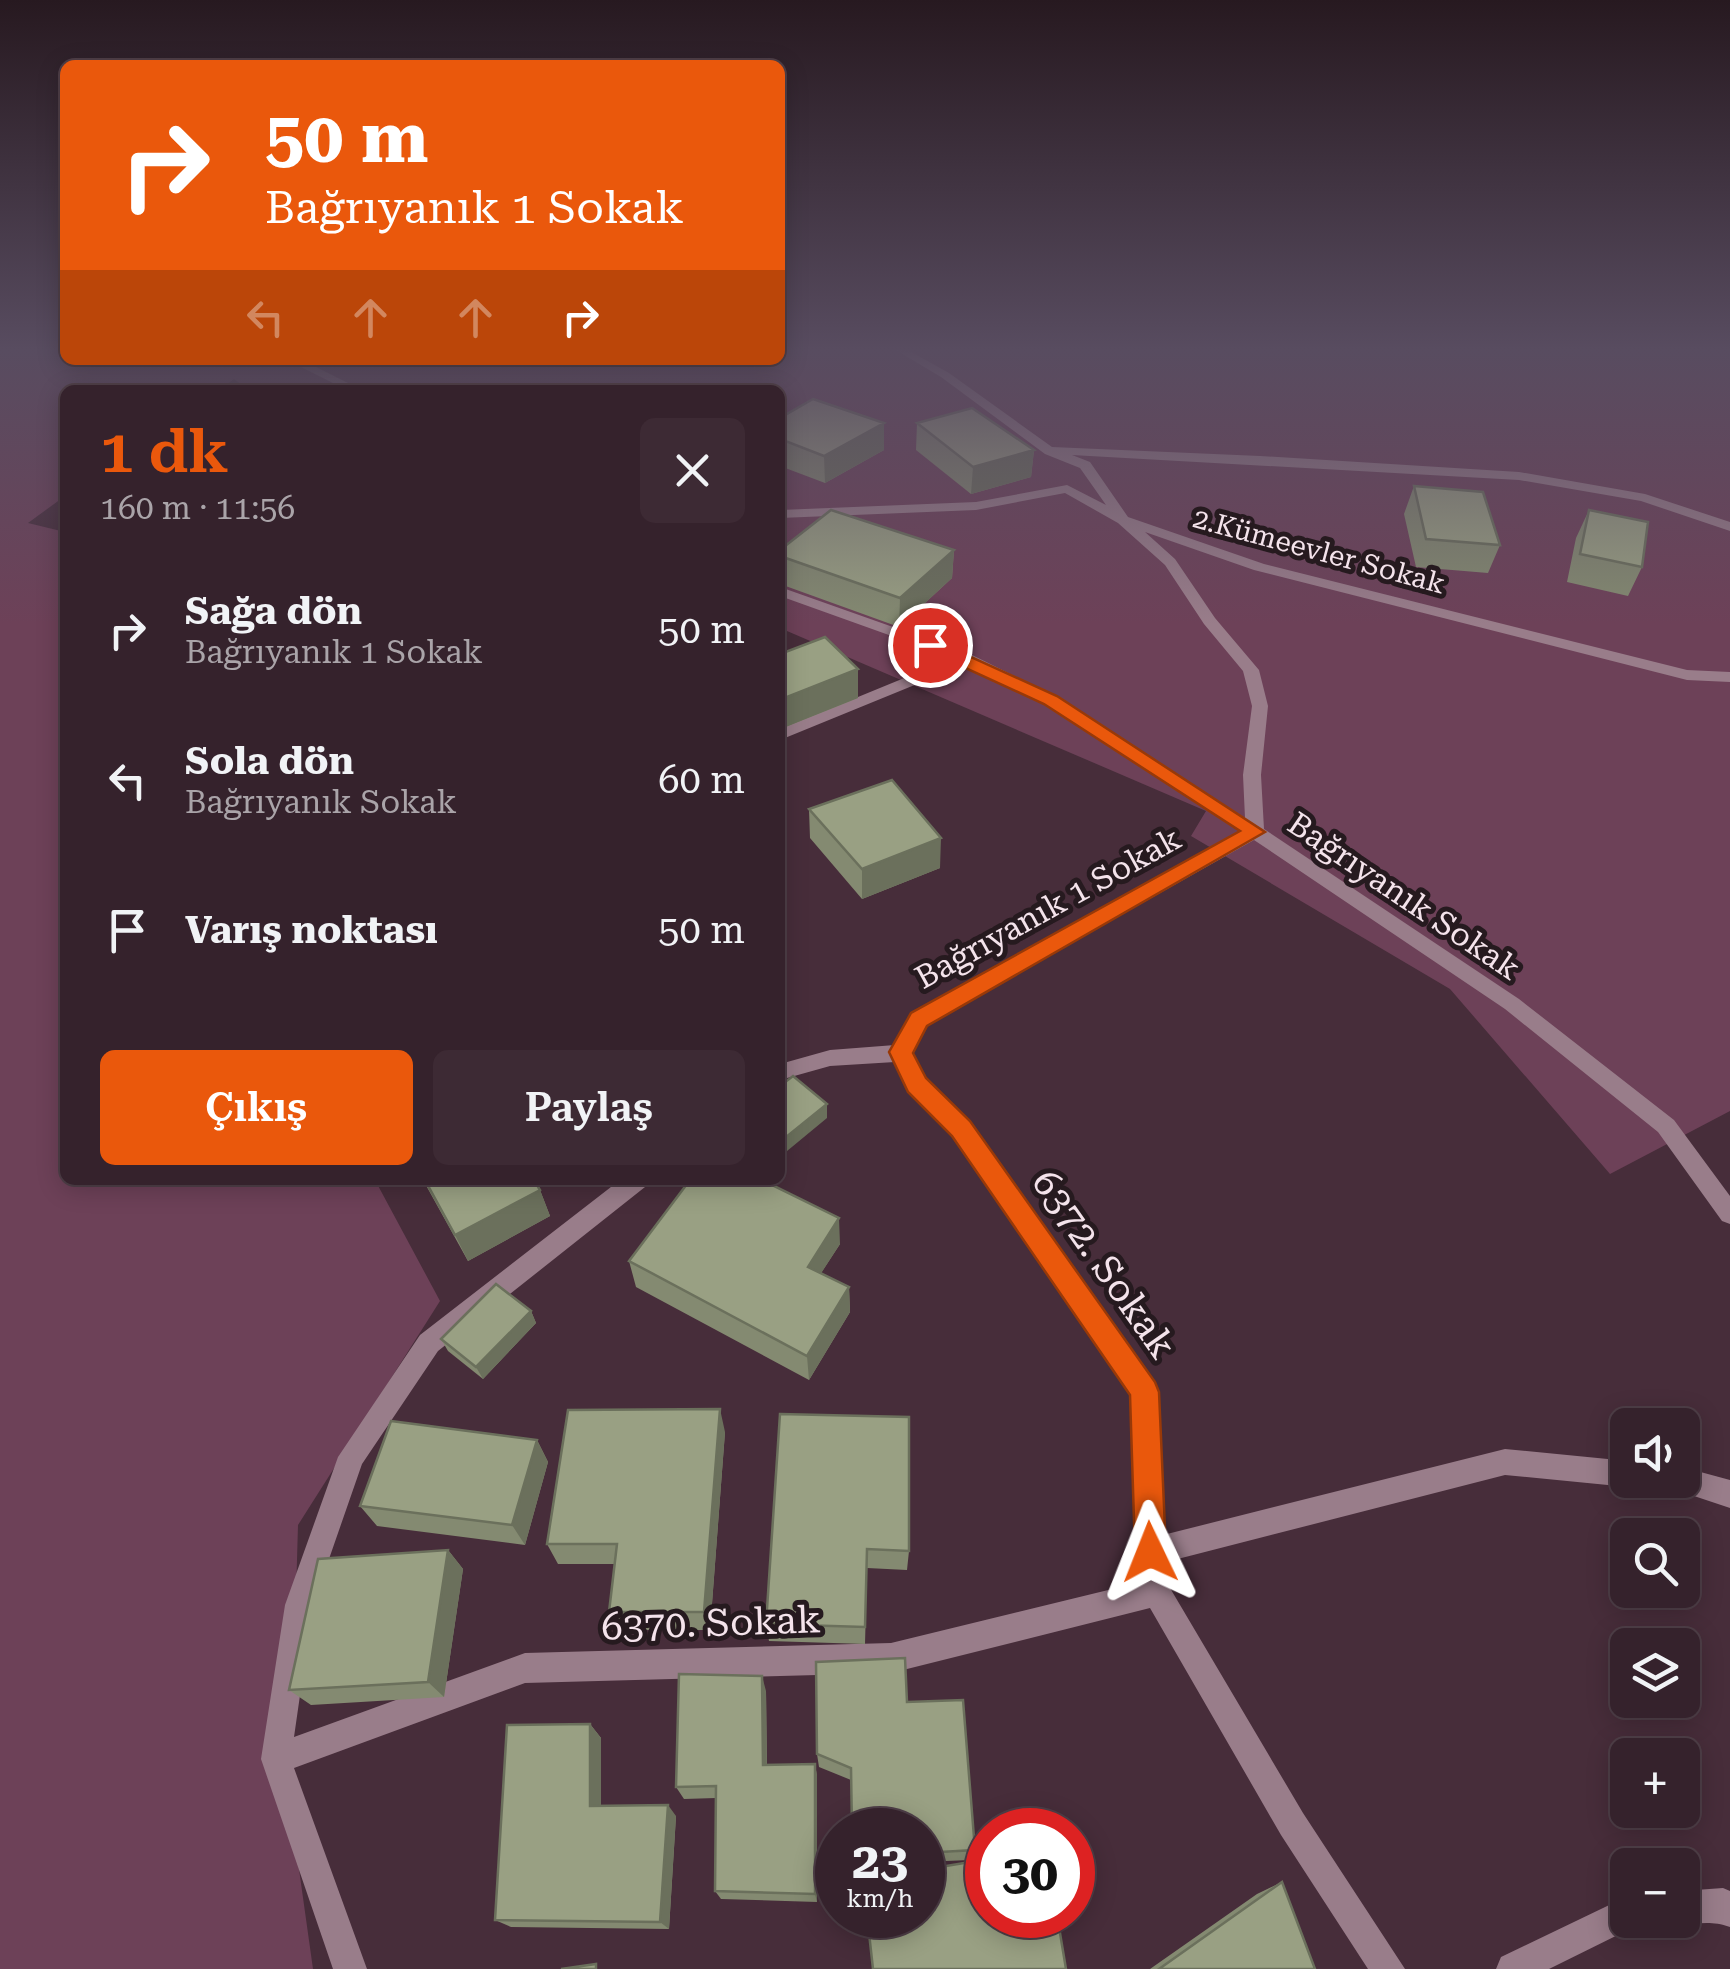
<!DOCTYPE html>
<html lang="tr">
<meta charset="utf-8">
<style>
body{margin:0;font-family:"Roboto Serif",serif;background:#3d2a34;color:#f1f3f6;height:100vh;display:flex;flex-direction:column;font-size:38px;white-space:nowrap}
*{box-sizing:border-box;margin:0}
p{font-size:32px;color:#aaa4a9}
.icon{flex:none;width:55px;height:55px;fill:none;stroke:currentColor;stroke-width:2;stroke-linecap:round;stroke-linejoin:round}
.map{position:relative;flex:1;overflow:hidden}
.side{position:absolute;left:60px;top:385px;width:725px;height:800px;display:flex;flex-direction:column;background:#35222c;border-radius:15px;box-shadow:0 5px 25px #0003,0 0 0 2px #4f3f48}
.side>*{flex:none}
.hud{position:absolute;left:60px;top:60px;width:725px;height:305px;border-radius:15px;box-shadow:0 5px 25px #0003,0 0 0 2px #4f3f48;background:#ea580c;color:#fff;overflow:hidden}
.controls{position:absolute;left:1610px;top:1408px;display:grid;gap:20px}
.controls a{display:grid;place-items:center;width:90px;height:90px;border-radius:15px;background:#35222c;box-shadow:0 5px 25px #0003,0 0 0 2px #4f3f48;font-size:50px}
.speed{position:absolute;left:815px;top:1808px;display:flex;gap:20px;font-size:50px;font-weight:700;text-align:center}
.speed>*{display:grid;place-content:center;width:130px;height:130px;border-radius:50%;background:#35222c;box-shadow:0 5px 25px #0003,0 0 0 2px #4f3f48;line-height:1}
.speed small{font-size:25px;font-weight:400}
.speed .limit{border:15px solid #d22;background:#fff;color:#111}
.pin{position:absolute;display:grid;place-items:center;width:85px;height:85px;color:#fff;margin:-42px;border:5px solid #fff;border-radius:50%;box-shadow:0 2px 10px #0007}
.me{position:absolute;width:110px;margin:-55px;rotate:358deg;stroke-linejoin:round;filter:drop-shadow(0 0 8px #0008)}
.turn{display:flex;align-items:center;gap:35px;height:210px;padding:0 40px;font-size:45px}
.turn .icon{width:130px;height:130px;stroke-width:2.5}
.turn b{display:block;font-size:70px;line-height:85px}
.lanes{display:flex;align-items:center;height:95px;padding:0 40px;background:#0003;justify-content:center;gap:50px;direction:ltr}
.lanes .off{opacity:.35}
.round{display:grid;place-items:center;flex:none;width:105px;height:105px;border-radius:15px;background:#3d2a34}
.head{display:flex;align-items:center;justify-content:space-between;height:170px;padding:0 40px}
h1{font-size:60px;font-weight:600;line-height:75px;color:#ea580c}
.action{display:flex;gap:20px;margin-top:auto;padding:20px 40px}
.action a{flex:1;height:115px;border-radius:15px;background:#ea580c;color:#fff;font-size:40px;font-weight:600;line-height:115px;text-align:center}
.action a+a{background:#3d2a34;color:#f1f3f6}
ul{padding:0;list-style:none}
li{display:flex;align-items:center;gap:30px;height:150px;padding:0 40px}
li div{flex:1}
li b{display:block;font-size:38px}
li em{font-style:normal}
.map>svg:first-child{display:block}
</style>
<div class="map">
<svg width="1730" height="1969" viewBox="0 0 1730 1969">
<rect width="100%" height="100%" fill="#472d3a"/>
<!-- green -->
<path fill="#6d4158" d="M 0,349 L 65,349 L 65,360 L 780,360 L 780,349 L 1730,349 L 1730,1111 L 1610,1174 L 1450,989 L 1191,836 L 1206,811 L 780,628 L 780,390 L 249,390 L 234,379 L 219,390 L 65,390 L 65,496 L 28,523 L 65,532 L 65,1180 L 375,1180 L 440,1301 L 298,1525 L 290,1805 L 313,1969 L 0,1969 Z"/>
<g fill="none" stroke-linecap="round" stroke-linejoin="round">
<!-- street -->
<path fill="#997d8a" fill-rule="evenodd" d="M 894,349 L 906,349 L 949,373 L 1052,447 L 1260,456 L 1519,472 L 1645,494 L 1730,522 L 1730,531 L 1641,501 L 1519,480 L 1072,455 L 1090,462 L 1128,517 L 1264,564 L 1687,670 L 1730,672 L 1730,682 L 1687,680 L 1254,570 L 1145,532 L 1175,559 L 1215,618 L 1259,670 L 1268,706 L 1261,775 L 1264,829 L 1519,999 L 1674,1120 L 1730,1196 L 1730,1224 L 1722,1221 L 1658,1132 L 1505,1009 L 1254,840 L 926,1025 L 911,1053 L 925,1079 L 969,1122 L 1153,1383 L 1157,1392 L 1163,1535 L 1505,1449 L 1628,1461 L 1628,1480 L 1639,1480 L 1628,1487 L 1505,1475 L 1166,1562 L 1170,1588 L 1303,1813 L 1405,1969 L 1368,1969 L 1281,1835 L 1150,1608 L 891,1673 L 525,1683 L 294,1768 L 367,1969 L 333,1969 L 261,1759 L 285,1605 L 338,1457 L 420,1335 L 620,1180 L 648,1180 L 645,1187 L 438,1351 L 362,1464 L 313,1605 L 294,1737 L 525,1653 L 891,1643 L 1141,1582 L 1136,1552 L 1131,1395 L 953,1134 L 909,1091 L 895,1062 L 830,1066 L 780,1080 L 780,1064 L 830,1050 L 895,1045 L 912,1013 L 1242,832 L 1045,703 L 966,664 L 780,740 L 780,729 L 953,658 L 780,596 L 780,587 L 972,655 L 1057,697 L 1245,818 L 1243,775 L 1252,706 L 1243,671 L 1204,624 L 1165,565 L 1118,523 L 1065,493 L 976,510 L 780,518 L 780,510 L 976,502 L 1067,485 L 1106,505 L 1080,468 L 1045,454 L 941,377 Z
M 287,360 L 302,360 L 362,390 L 347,390 Z
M 1682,1467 L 1730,1480 L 1730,1508 L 1673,1489 L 1669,1480 L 1682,1480 Z
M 1723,1888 L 1730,1891 L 1730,1927 C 1706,1918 1693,1928 1674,1920 L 1682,1920 L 1682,1891 Z
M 1628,1896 L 1628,1920 L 1641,1920 L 1640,1924 L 1549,1969 L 1496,1969 L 1501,1957 Z"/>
</g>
<!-- wall -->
<path fill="#848a71" d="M 780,418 L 884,450 L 825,483 L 780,466 Z
M 917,423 L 1034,450 L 1031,477 L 971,494 L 916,450 Z
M 1414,486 L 1500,545 L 1488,573 L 1416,567 L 1404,514 Z
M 1589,510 L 1642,567 L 1628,596 L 1567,582 L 1576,538 Z
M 780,550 L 954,550 L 952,578 L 899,627 L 780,584 Z
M 780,654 L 858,669 L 858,698 L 783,728 L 780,725 Z
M 809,809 L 940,868 L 862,899 L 810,838 Z
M 423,1180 L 534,1180 L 540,1190 L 550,1216 L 468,1261 Z
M 840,1244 L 821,1273 L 849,1287 L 850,1312 L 809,1380 L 636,1287 L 629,1261 Z
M 531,1311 L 536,1323 L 483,1379 L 448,1351 L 441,1339 Z
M 780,1414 L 909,1551 L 907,1570 L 867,1568 L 865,1644 L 769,1641 L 766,1624 Z
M 725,1432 L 710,1630 L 618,1630 L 609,1612 L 615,1564 L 558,1564 L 547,1544 Z
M 537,1440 L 548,1462 L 525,1545 L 377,1526 L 360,1506 Z
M 448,1550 L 463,1569 L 444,1697 L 311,1705 L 289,1690 Z
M 766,1691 L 767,1765 L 815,1764 L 817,1776 L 817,1902 L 721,1899 L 715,1891 L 716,1798 L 684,1799 L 676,1787 Z
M 907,1702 L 975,1850 L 970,1860 L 922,1862 L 922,1830 L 851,1780 L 819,1767 L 817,1754 Z
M 590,1724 L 601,1738 L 601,1806 L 676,1816 L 669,1929 L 511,1927 L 495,1920 Z
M 1282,1882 L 1315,1969 L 1150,1969 L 1257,1894 Z"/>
<!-- shaded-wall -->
<path fill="#6b705c" d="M 884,423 L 884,450 L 825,483 L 824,456 Z
M 1034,450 L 1031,477 L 971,494 L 973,467 Z
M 954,550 L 952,578 L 899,627 L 900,598 Z
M 858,669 L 858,698 L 783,728 L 782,699 Z
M 941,838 L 940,868 L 862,899 L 862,869 Z
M 827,1104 L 827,1118 L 781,1156 L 780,1142 Z
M 540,1190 L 550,1216 L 468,1261 L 455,1235 Z
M 839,1218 L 840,1244 L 809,1292 L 808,1267 Z
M 849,1287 L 850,1312 L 809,1380 L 807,1356 Z
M 531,1311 L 536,1323 L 483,1379 L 476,1367 Z
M 720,1409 L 725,1432 L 710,1630 L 704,1612 Z
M 537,1440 L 548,1462 L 525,1545 L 512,1525 Z
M 448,1550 L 463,1569 L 444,1697 L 428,1682 Z
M 762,1676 L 766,1691 L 767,1777 L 763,1765 Z
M 590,1724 L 601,1738 L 601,1817 L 590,1806 Z
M 815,1764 L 817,1776 L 817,1902 L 815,1894 Z
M 668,1805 L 676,1816 L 669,1929 L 660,1922 Z"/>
<!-- building -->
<path fill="#99a083" stroke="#6b705c" stroke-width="2.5" d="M 813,399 L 884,423 L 824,456 L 780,439 L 780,418 Z
M 972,408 L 1034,450 L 973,467 L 917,423 Z
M 1414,486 L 1483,492 L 1500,545 L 1426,539 Z
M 831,510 L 954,550 L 900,598 L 780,556 L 780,550 Z
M 1589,510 L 1648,522 L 1642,567 L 1580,554 Z
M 825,637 L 858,669 L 782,699 L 780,697 L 780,654 Z
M 892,780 L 941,838 L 862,869 L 809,809 Z
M 793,1076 L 827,1104 L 780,1142 L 780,1086 Z
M 425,1180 L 534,1180 L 540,1190 L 455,1235 Z
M 690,1180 L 762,1180 L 839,1218 L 808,1267 L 849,1287 L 807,1356 L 629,1261 Z
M 496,1284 L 531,1311 L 476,1367 L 441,1339 Z
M 720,1409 L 704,1612 L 609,1612 L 617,1544 L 547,1544 L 568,1410 Z
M 780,1414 L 909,1417 L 909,1551 L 867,1549 L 865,1627 L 766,1624 Z
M 391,1421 L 537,1440 L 512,1525 L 360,1506 Z
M 448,1550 L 428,1682 L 289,1690 L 318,1559 Z
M 905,1658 L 907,1702 L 963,1700 L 975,1850 L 922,1853 L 922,1830 L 852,1830 L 851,1768 L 817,1754 L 816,1662 Z
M 679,1674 L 762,1676 L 763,1765 L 815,1764 L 815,1894 L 715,1891 L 716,1786 L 676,1787 Z
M 590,1724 L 590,1806 L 668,1805 L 660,1922 L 495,1920 L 507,1725 Z
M 988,1859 L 988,1915 L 1057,1915 L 1066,1969 L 873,1969 L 867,1915 L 922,1915 L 922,1870 Z
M 1282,1882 L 1315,1969 L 1159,1969 Z
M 596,1964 L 596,1969 L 561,1969 Z"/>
<!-- sky -->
<linearGradient id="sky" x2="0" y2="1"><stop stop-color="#271920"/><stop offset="0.56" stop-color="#584c60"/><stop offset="1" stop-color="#584c60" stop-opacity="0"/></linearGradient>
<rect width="1730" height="624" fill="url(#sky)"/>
<!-- route -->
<path fill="#ea580c" stroke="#983908" stroke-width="2.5" d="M 924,641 L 936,641 L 1057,696 L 1265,832 L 927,1026 L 913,1053 L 926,1078 L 970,1121 L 1155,1382 L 1159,1392 L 1166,1552 L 1162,1563 L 1150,1567 L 1139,1563 L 1135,1552 L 1130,1395 L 952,1136 L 908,1092 L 889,1052 L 911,1013 L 1240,831 L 1044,704 L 924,649 Z"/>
<g text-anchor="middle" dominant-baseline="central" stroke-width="10" stroke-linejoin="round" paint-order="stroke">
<!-- far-street labels -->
<g font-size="28" fill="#f4e3eb" stroke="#261a1f">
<text transform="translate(1319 551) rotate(15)">2.Kümeevler Sokak</text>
</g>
<!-- street labels -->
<g font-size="32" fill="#f4e3eb" stroke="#261a1f">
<text transform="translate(1404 896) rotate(34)">Bağrıyanık Sokak</text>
<text transform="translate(1048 908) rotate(-29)">Bağrıyanık 1 Sokak</text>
</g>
<!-- near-street labels -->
<g font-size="38" fill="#f4e3eb" stroke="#261a1f">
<text transform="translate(1104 1264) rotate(55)">6372. Sokak</text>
<text transform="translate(711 1623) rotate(-2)">6370. Sokak</text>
</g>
</g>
</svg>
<div class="controls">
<a><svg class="icon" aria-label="sound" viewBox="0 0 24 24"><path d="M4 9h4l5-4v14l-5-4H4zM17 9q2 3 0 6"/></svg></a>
<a><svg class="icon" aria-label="search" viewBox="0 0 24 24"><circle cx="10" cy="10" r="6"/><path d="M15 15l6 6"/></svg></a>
<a><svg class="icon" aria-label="layers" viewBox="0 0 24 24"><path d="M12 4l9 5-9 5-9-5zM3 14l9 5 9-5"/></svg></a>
<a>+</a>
<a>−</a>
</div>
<div class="speed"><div>23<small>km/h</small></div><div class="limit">30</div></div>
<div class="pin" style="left:930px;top:645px;background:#d93025"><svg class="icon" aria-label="arrive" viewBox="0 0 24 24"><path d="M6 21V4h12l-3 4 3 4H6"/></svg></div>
<svg class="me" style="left:1150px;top:1552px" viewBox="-20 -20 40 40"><path d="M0-17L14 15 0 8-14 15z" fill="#ea580c" stroke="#fff" stroke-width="4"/></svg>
<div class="hud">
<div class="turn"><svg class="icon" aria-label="right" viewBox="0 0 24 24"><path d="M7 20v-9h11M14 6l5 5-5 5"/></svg><div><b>50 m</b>Bağrıyanık 1 Sokak</div></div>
<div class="lanes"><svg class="icon off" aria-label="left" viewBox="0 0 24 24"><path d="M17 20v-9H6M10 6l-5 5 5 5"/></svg><svg class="icon off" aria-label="ahead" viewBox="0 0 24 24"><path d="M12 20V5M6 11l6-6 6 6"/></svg><svg class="icon off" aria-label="ahead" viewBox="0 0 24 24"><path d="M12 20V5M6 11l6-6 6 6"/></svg><svg class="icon" aria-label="right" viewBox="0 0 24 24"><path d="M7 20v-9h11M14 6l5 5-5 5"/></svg></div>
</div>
<section class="side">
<div class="head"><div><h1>1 dk</h1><p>160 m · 11:56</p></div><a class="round"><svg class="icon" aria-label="close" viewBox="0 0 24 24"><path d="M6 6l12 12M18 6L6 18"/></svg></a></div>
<ul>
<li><svg class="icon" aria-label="right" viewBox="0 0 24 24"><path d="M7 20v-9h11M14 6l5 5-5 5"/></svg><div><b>Sağa dön</b><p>Bağrıyanık 1 Sokak</p></div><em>50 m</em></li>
<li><svg class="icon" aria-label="left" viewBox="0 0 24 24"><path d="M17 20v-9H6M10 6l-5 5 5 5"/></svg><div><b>Sola dön</b><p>Bağrıyanık Sokak</p></div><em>60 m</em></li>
<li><svg class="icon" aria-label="arrive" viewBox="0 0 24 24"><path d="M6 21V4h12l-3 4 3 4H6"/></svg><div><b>Varış noktası</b></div><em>50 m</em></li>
</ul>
<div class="action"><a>Çıkış</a><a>Paylaş</a></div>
</section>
</div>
